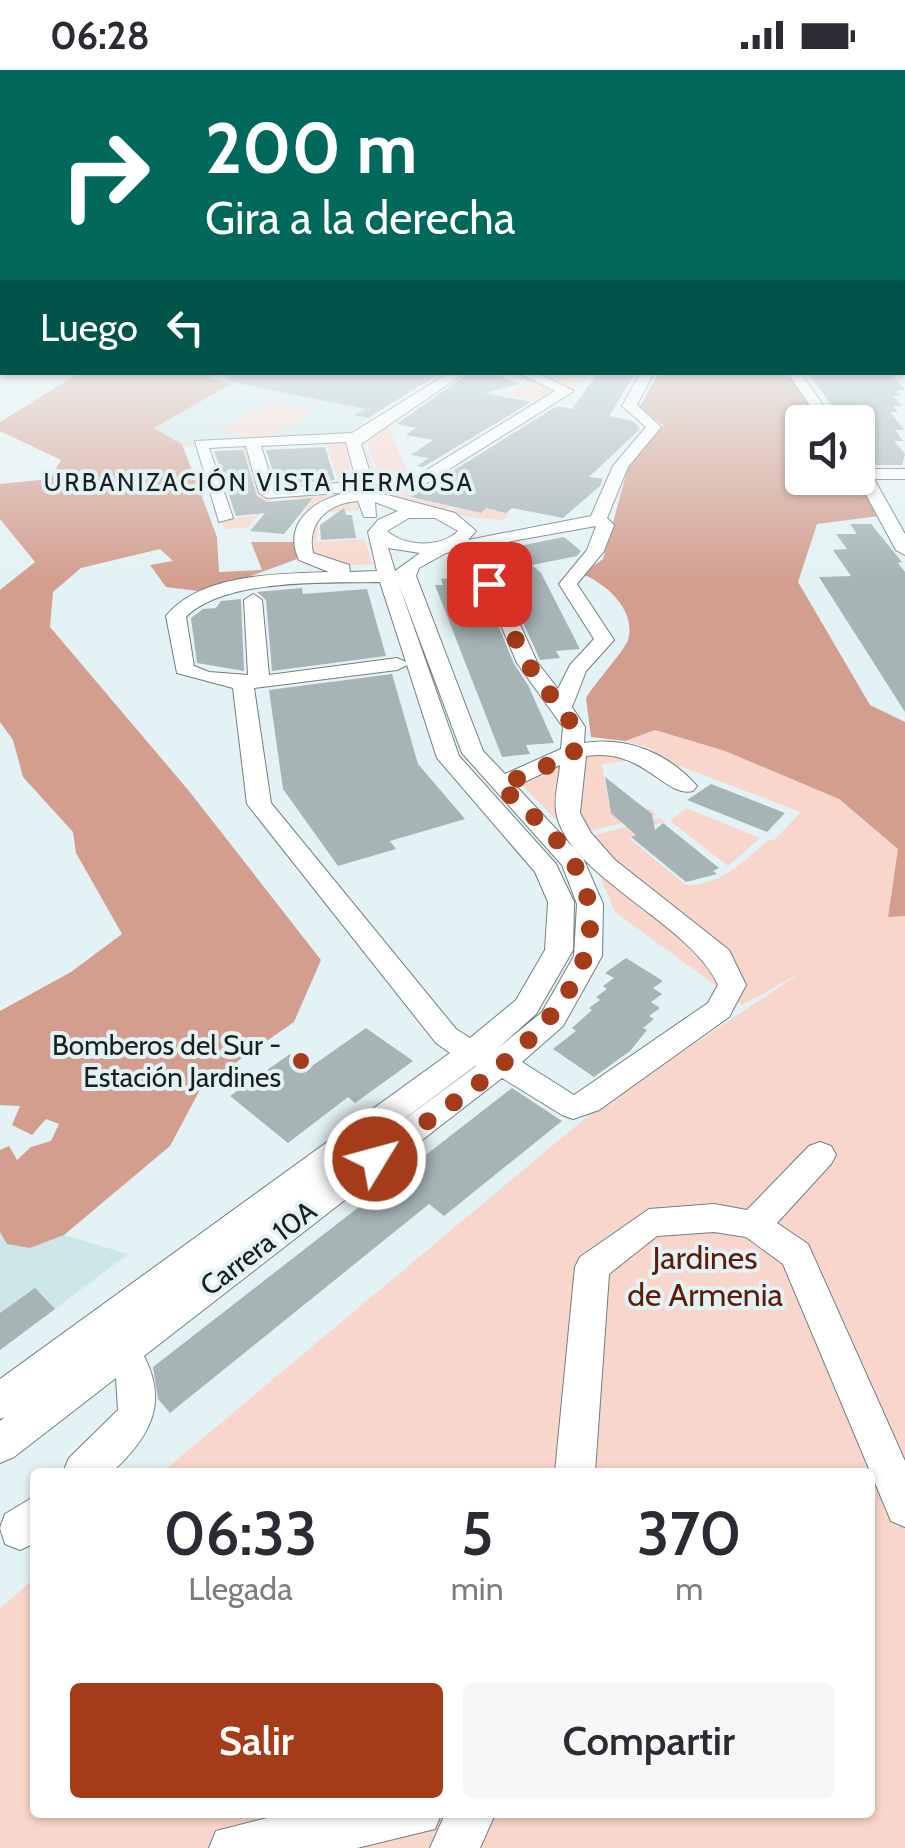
<!DOCTYPE html>
<html lang="es">
<meta charset="utf-8">
<style>
body{margin:0;font-family:Cabin,sans-serif;background:#f7f7f7;color:#2b2b33;height:100vh;display:flex;flex-direction:column;font-size:38px;white-space:nowrap}
*{box-sizing:border-box;margin:0}
p{font-size:32px;color:#7c7c81}
.icon{flex:none;width:55px;height:55px;fill:none;stroke:currentColor;stroke-width:2;stroke-linecap:round;stroke-linejoin:round}
.map{position:relative;flex:1;overflow:hidden}
.side{position:absolute;left:30px;top:1398px;width:845px;height:350px;display:flex;flex-direction:column;background:#fff;border-radius:10px;box-shadow:0 2px 8px #0004}
.side>*{flex:none}
.hud{position:absolute;left:0px;top:0px;width:905px;height:305px;box-shadow:0 2px 8px #0004;background:#00695c;color:#fff;overflow:hidden}
.fabs{position:absolute;left:785px;top:335px;display:grid;gap:20px}
.fabs a{display:grid;place-items:center;width:90px;height:90px;border-radius:10px;background:#fff;box-shadow:0 2px 8px #0004;font-size:50px}
.pin{position:absolute;display:grid;place-items:center;width:85px;height:85px;color:#fff;margin:-42px;border-radius:20px;box-shadow:0 5px 15px #0006}
.me{position:absolute;width:110px;margin:-55px;rotate:53deg;stroke-linejoin:round;filter:drop-shadow(0 0 8px #0008)}
.turn{display:flex;align-items:center;gap:35px;height:210px;padding:0 40px;font-size:45px}
.turn .icon{width:130px;height:130px;stroke-width:2.5}
.turn b{display:block;font-size:70px;line-height:85px}
.then{display:flex;align-items:center;height:95px;padding:0 40px;background:#0003;gap:20px;font-size:38px}
.eta{display:flex;justify-content:space-evenly;align-items:center;height:170px;text-align:center}
.eta b{font-size:60px;font-weight:600;line-height:70px}
.primary-button{display:flex;gap:20px;margin-top:auto;padding:20px 40px}
.primary-button a{flex:1;height:115px;border-radius:10px;background:#a43c1a;color:#fff;font-size:40px;font-weight:600;line-height:115px;text-align:center}
.primary-button a+a{background:#f7f7f7;color:#2b2b33}
.status{display:flex;justify-content:space-between;align-items:center;height:70px;padding:0 50px;background:#fff;direction:ltr}
.status svg{height:28px;fill:currentColor}
.map>svg:first-child{display:block}
</style>
<div class="status"><b>06:28</b><svg viewBox="0 0 49 12"><path d="M0 12V9h3v3zM5 12V6h3v6zM10 12V3h3v9zM15 12V0h3v12zM26 1h20v11H26zM47 4h2v5h-2z"/></svg></div>
<div class="map">
<svg width="905" height="1778" viewBox="0 0 905 1778">
<rect width="100%" height="100%" fill="#e3f2f4"/>
<!-- built -->
<path fill="#cde6e9" d="M 218,303 L 445,303 L 364,347 L 368,349 L 343,366 L 182,374 L 154,357 L 229,314 L 209,308 Z
M 0,1162 L 7,1174 L 30,1178 L 64,1165 L 128,1184 L 0,1280 Z"/>
<!-- green -->
<path fill="#f9d6cb" fill-rule="evenodd" d="M 506,303 L 592,303 C 556,340 549,333 499,324 L 534,314 Z
M 270,331 L 315,340 L 264,370 L 217,360 Z
M 388,353 L 390,358 L 386,359 L 390,359 L 412,414 L 383,419 L 368,374 L 371,365 L 364,372 L 383,425 L 387,426 L 383,420 L 417,421 L 404,434 L 411,428 L 449,436 L 444,441 L 461,438 L 480,443 L 486,438 L 509,443 L 504,450 C 462,448 419,440 380,425 L 362,372 Z
M 231,370 L 344,371 L 357,424 L 298,458 L 294,458 L 312,430 L 275,427 L 247,458 L 225,459 L 220,449 L 255,446 L 261,436 L 241,378 L 234,373 L 187,377 L 182,374 ZM 325,371 L 341,419 L 266,425 L 256,376 Z
M 358,431 L 359,440 L 329,442 L 319,448 L 316,472 L 364,469 L 373,494 L 337,496 L 312,487 L 306,472 C 312,445 329,429 358,431 Z
M 654,660 L 725,681 L 839,729 L 898,779 L 888,846 L 905,846 L 905,1778 L 0,1778 L 0,1538 L 35,1508 L 35,1742 L 870,1742 L 870,1402 L 162,1402 L 595,1040 L 802,902 L 742,935 L 615,842 L 584,768 L 659,748 L 665,752 L 635,761 L 637,764 L 629,768 L 686,815 C 718,816 742,794 767,771 L 774,770 L 801,742 L 680,696 L 677,699 L 650,678 L 625,671 Z
M 606,681 L 632,690 L 602,694 L 610,740 L 651,739 L 656,745 L 571,765 L 520,713 L 553,696 Z
M 686,738 L 760,768 L 728,796 L 670,751 Z"/>
<!-- forest -->
<path fill="#d39e8e" d="M 79,303 L 218,303 L 210,308 L 231,314 L 154,358 L 182,374 L 217,467 L 219,502 L 262,500 L 251,472 L 294,472 L 300,488 L 206,522 L 166,517 L 150,495 L 173,491 L 160,479 L 81,498 L 53,522 L 50,557 L 189,721 L 321,890 L 294,952 L 202,1016 L 170,1076 L 64,1165 L 30,1178 L 7,1174 L 0,1162 L 0,1080 L 9,1076 L 17,1090 L 31,1077 L 51,1071 L 59,1054 L 46,1049 L 32,1065 L 12,1055 L 20,1036 L 0,1035 L 0,941 L 71,902 L 122,864 L 76,783 L 73,762 L 23,707 L 13,670 L 0,652 L 0,520 L 35,492 L 0,449 L 0,414 L 50,409 L 61,390 L 0,361 L 0,352 Z
M 658,303 L 787,303 L 823,352 L 802,352 L 802,408 L 858,408 L 879,446 L 817,454 L 798,512 L 870,635 L 905,652 L 905,846 L 888,847 L 898,779 L 839,729 L 725,681 L 655,660 L 625,671 L 591,667 L 586,628 C 594,614 625,580 628,570 C 637,540 605,513 582,504 L 603,489 L 632,383 L 664,356 L 639,338 Z"/>
<!-- building -->
<path fill="#a6b4b6" d="M 228,302 L 442,302 L 368,348 L 354,345 L 366,339 L 227,311 Z
M 470,302 L 491,302 L 520,314 L 485,323 L 531,332 L 423,397 L 417,396 L 429,388 L 411,385 L 433,370 L 406,365 L 416,358 L 397,354 Z
M 598,302 L 636,302 L 609,346 L 633,351 L 640,359 L 589,407 L 603,409 L 600,416 L 563,448 L 512,438 L 506,443 L 486,438 L 481,443 L 411,427 L 557,336 L 572,339 Z
M 807,302 L 890,302 L 905,320 L 896,320 L 901,326 L 893,326 L 902,336 L 893,336 L 898,342 L 890,342 L 904,360 L 895,360 L 903,371 L 894,371 L 905,384 L 902,395 L 874,395 L 858,372 L 858,352 L 844,352 Z
M 325,377 L 335,410 L 277,414 L 266,380 Z
M 243,380 L 257,426 L 267,432 L 313,428 L 284,464 L 250,461 L 265,443 L 236,446 L 214,381 Z
M 344,438 L 346,445 L 352,445 L 356,468 L 321,470 L 320,455 Z
M 850,454 L 871,454 L 902,492 L 898,493 L 905,502 L 905,642 L 819,507 L 851,506 L 833,480 L 847,479 L 836,464 L 857,464 Z
M 564,467 L 581,481 L 577,486 L 532,495 L 541,503 L 580,579 L 556,581 L 560,588 L 540,590 L 501,504 L 479,508 L 514,594 L 528,615 L 554,673 L 526,675 L 530,684 L 502,687 L 435,515 L 443,515 L 441,509 L 477,506 L 461,490 L 470,486 Z
M 302,518 L 303,524 L 367,519 L 386,586 L 272,601 L 266,530 L 257,522 Z
M 241,529 L 244,601 L 197,593 L 191,548 L 203,539 L 216,538 L 221,531 Z
M 392,604 L 418,694 L 465,749 L 390,771 L 396,779 L 338,796 L 283,719 L 269,620 Z
M 605,707 L 652,744 L 655,760 L 663,753 L 719,798 L 713,801 L 717,804 L 686,812 L 631,767 L 636,765 L 611,743 Z
M 711,714 L 752,730 L 785,743 L 767,762 L 687,730 Z
M 626,888 L 663,911 L 653,918 L 662,924 L 651,932 L 660,938 L 649,946 L 654,949 L 643,958 L 647,960 L 630,981 L 594,1007 L 553,979 L 576,961 L 572,958 L 592,940 L 589,938 L 600,930 L 596,927 L 607,919 L 603,916 L 614,908 L 605,903 Z
M 366,958 L 413,991 L 355,1033 L 348,1027 L 288,1073 L 230,1026 L 290,984 L 309,998 Z
M 512,1018 L 562,1051 L 444,1146 L 429,1134 L 170,1343 L 158,1329 L 153,1297 Z
M 35,1218 L 55,1239 L 0,1280 L 0,1243 Z"/>
<g fill="none" stroke-linecap="round" stroke-linejoin="round">
<defs>
<path id="minor" d="M 902,275 L 905,276 L 905,285 L 902,284 Z
M 450,302 L 466,302 L 361,374 L 376,422 L 455,443 L 476,461 L 468,470 L 591,446 L 613,396 L 646,357 L 622,336 L 641,302 L 654,302 L 637,335 L 661,357 L 628,397 L 607,448 L 614,455 L 604,481 L 577,514 L 614,570 L 586,601 L 572,637 L 585,657 L 584,673 C 627,666 668,683 697,716 L 693,721 C 664,728 644,677 586,686 L 580,743 L 591,763 L 615,790 L 729,880 L 746,915 L 729,947 L 599,1040 L 573,1049 L 562,1045 L 502,1008 L 144,1286 C 169,1334 149,1368 112,1402 L 63,1402 L 69,1388 L 118,1340 L 116,1308 L 14,1387 L 0,1393 L 0,1351 L 5,1347 L 0,1349 L 0,1309 L 450,983 L 436,973 L 247,734 L 233,618 L 177,603 L 166,546 C 201,503 279,504 329,502 L 299,490 C 280,448 323,424 359,421 L 346,372 L 261,376 L 274,418 L 338,413 L 346,418 L 338,423 L 267,428 L 259,423 L 246,376 L 209,378 L 233,448 L 219,452 L 195,371 L 352,363 ZM 358,431 L 364,447 L 376,447 L 375,432 L 398,441 L 378,450 L 368,462 L 377,501 L 350,502 L 349,495 L 313,483 C 306,452 329,433 358,431 ZM 409,448 L 435,448 L 458,461 C 441,478 405,477 387,461 ZM 596,456 L 587,480 L 559,514 L 594,569 L 570,595 L 558,619 L 537,592 L 498,506 L 482,510 L 517,593 L 563,657 L 561,679 L 505,704 L 483,681 L 416,506 L 419,498 L 446,483 ZM 388,478 L 420,483 L 395,501 ZM 380,512 L 406,592 L 397,588 L 269,605 L 262,530 L 253,524 L 244,530 L 248,605 L 209,602 L 194,596 L 186,547 C 225,508 327,513 380,512 ZM 398,512 L 462,683 L 562,795 L 577,834 L 574,886 L 542,942 L 496,980 L 536,944 L 573,880 L 574,832 L 556,794 L 459,686 ZM 407,595 L 437,688 L 535,802 L 548,832 L 545,880 L 516,930 L 470,968 L 456,959 L 271,733 L 254,618 L 397,600 ZM 560,695 C 559,709 554,727 556,741 C 565,805 691,853 718,915 L 708,933 L 574,1025 L 522,992 L 563,956 L 602,886 L 603,834 L 583,788 L 516,716 ZM 475,996 L 476,996 L 339,1098 Z
M 516,302 L 535,302 L 574,321 L 419,418 L 407,418 L 407,412 L 555,321 Z
M 787,302 L 800,302 L 835,352 L 821,352 Z
M 858,390 L 868,399 L 905,399 L 905,409 L 874,409 L 905,464 L 905,485 L 896,480 L 857,408 Z
M 820,1072 L 831,1076 L 836,1085 L 831,1094 L 777,1153 L 808,1174 L 905,1391 L 905,1457 L 891,1451 L 783,1194 L 746,1167 L 714,1162 L 657,1166 L 609,1204 L 595,1402 L 555,1402 L 575,1197 L 580,1187 L 649,1139 L 714,1134 L 747,1140 L 809,1076 Z
M 35,1426 L 35,1473 L 20,1480 L 5,1474 L 0,1458 L 5,1444 Z
M 291,1742 L 442,1742 L 435,1759 L 357,1778 L 209,1778 L 216,1761 Z
M 446,1742 L 496,1742 L 480,1778 L 430,1778 Z"/>
</defs>
<!-- minor casing -->
<use href="#minor" stroke="#727f81" stroke-width="2"/>
<!-- minor -->
<use href="#minor" fill="#fff" fill-rule="evenodd"/>
</g>
<!-- sky -->
<linearGradient id="sky" x2="0" y2="1"><stop stop-color="#9aa6be"/><stop offset="0.51" stop-color="#f2f9fa"/><stop offset="1" stop-color="#f2f9fa" stop-opacity="0"/></linearGradient>
<rect width="905" height="512" fill="url(#sky)"/>
<g fill="none" stroke-linecap="round" stroke-linejoin="round">
<!-- route -->
<path stroke="#a43c1a" stroke-width="18" stroke-dasharray="0 32.4" d="M 375,1089 C 459,1025 646,922 574,794 C 557,764 525,739 500,716 L 574,684 L 574,657 L 527,593 L 489,514"/>
</g>
<!-- markers -->
<circle fill="#a43c1a" stroke="#e3f2f4" stroke-width="4" cx="301" cy="991" r="10"/>
<g text-anchor="middle" dominant-baseline="central" stroke-width="8" stroke-linejoin="round" paint-order="stroke">
<!-- far-neighbourhood labels -->
<g font-size="25" letter-spacing="2.5" fill="#191f1f" stroke="#e3f2f4">
<text x="259" y="412">URBANIZACIÓN VISTA HERMOSA</text>
</g>
<!-- poi labels -->
<g font-size="28" fill="#191f1f" stroke="#e3f2f4" text-anchor="end">
<text x="281" y="975">Bomberos del Sur -<tspan x="281" dy="32">Estación Jardines</tspan></text>
</g>
<!-- street labels -->
<g font-size="28" fill="#191f1f" stroke="#e3f2f4">
<text transform="translate(258 1178) rotate(-37)">Carrera 10A</text>
</g>
<!-- near-park labels -->
<g font-size="32" fill="#5c1c06" stroke="#e3f2f4">
<text x="705" y="1187">Jardines<tspan x="705" dy="37">de Armenia</tspan></text>
</g>
</g>
</svg>
<div class="fabs">
<a><svg class="icon" aria-label="sound" viewBox="0 0 24 24"><path d="M4 9h4l5-4v14l-5-4H4zM17 9q2 3 0 6"/></svg></a>
</div>
<div class="pin" style="left:489px;top:514px;background:#d93025"><svg class="icon" aria-label="arrive" viewBox="0 0 24 24"><path d="M6 21V4h12l-3 4 3 4H6"/></svg></div>
<svg class="me" style="left:375px;top:1089px" viewBox="-20 -20 40 40"><circle r="17" fill="#a43c1a" stroke="#fff" stroke-width="3"/><path d="M0-11L8 9 0 5-8 9z" fill="#fff"/></svg>
<div class="hud">
<div class="turn"><svg class="icon" aria-label="right" viewBox="0 0 24 24"><path d="M7 20v-9h11M14 6l5 5-5 5"/></svg><div><b>200 m</b>Gira a la derecha</div></div>
<div class="then">Luego<svg class="icon" aria-label="left" viewBox="0 0 24 24"><path d="M17 20v-9H6M10 6l-5 5 5 5"/></svg></div>
</div>
<section class="side">
<div class="eta">
<div><b>06:33</b><p>Llegada</p></div>
<div><b>5</b><p>min</p></div>
<div><b>370</b><p>m</p></div>
</div>
<div class="primary-button"><a>Salir</a><a>Compartir</a></div>
</section>
</div>
